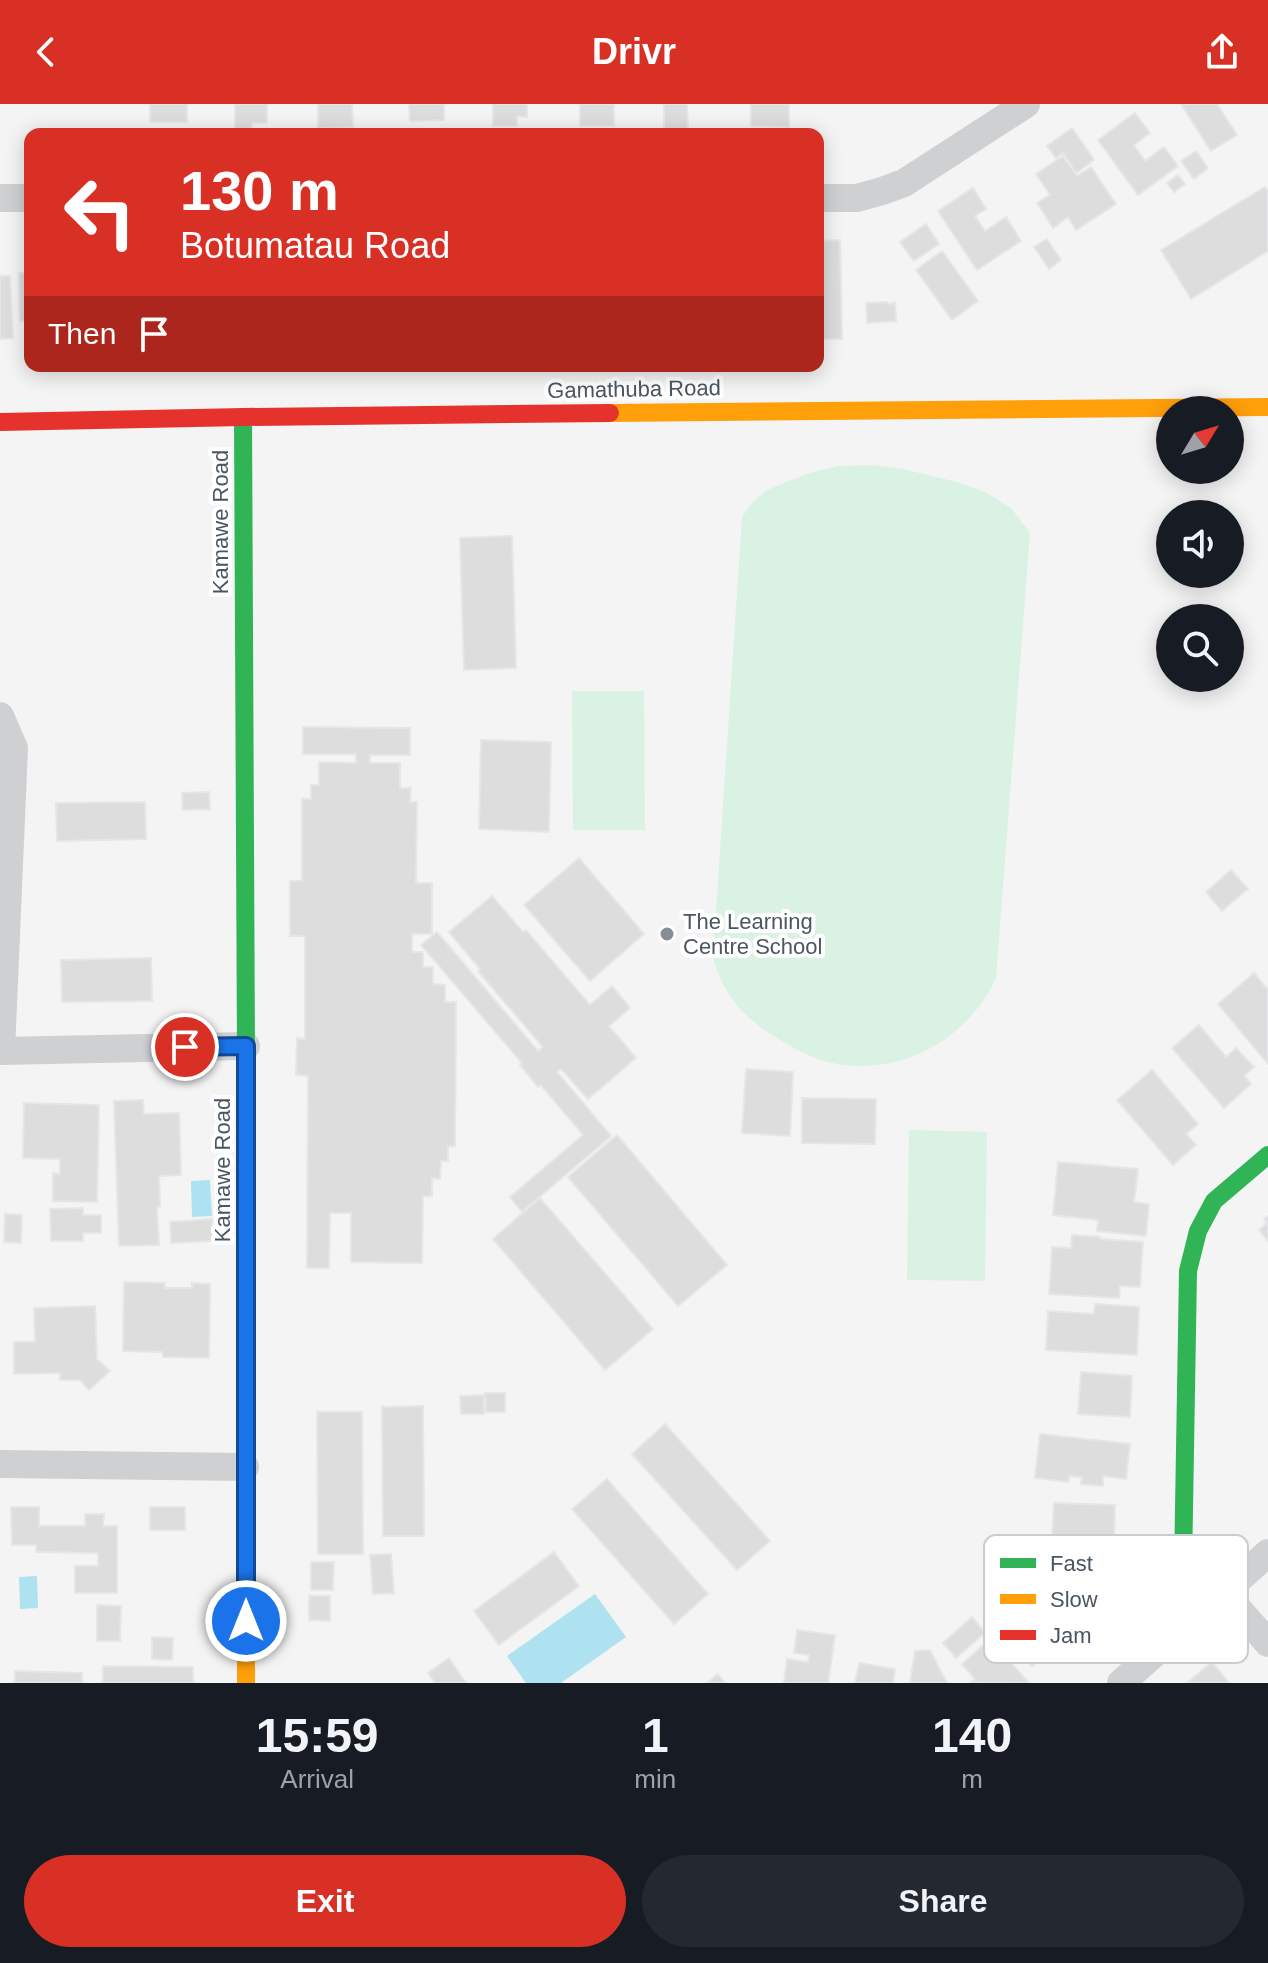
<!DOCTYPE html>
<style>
body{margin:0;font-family:Arial,sans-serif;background:#242831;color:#f1f3f6;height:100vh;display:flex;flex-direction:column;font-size:30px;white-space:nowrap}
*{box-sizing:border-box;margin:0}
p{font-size:26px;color:#9ea1a6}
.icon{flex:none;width:44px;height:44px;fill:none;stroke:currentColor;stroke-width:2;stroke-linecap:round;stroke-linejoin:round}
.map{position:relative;height:1579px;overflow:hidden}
.sheet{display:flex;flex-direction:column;background:#171b24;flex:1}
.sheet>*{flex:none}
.guide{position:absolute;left:24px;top:24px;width:800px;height:244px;border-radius:16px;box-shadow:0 4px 20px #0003;background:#d93025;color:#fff;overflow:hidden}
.needle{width:52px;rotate:52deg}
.tools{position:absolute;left:1156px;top:292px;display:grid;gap:16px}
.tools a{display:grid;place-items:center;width:88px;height:88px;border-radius:50%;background:#171b24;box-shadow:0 4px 20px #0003;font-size:40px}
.pin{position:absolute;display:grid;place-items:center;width:68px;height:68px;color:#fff;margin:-34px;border:4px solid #fff;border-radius:50%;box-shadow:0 2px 8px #0007}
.me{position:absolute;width:88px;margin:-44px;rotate:0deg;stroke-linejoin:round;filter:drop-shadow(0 0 6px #0008)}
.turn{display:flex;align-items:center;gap:28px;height:168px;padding:0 24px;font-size:36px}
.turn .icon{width:104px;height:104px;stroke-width:2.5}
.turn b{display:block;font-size:56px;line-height:68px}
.then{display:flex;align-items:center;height:76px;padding:0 24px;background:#0003;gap:16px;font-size:30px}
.eta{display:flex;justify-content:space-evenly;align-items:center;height:136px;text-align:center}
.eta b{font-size:48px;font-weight:700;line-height:56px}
.button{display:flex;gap:16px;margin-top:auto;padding:16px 24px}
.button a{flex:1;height:92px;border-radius:48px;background:#d93025;color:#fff;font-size:32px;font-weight:700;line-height:92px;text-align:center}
.button a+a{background:#242831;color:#f1f3f6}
header{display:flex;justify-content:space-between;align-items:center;height:104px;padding:0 24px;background:#d93025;color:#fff;font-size:36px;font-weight:700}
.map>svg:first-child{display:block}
</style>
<header><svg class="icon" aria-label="back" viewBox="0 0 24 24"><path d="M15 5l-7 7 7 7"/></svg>Drivr<svg class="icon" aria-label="share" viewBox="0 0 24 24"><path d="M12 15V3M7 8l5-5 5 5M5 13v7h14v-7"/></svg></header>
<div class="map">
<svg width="1268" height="1579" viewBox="0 0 1268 1579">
<rect width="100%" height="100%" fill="#f4f4f4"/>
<!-- green -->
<path fill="#d9f2e3" d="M 872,361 L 903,365 L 957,378 L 987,389 L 1011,404 L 1030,429 L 996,874 C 966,939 894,976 824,957 C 808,952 794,944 780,936 C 746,916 723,892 713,853 L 742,413 L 752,399 L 767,386 L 809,369 L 839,362 Z
M 572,587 L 644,587 L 645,726 L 573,726 Z
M 909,1026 L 987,1028 L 985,1177 L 907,1176 Z"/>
<!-- water -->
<path fill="#aee2f0" d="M 210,1076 L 212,1112 L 192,1113 L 191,1077 Z
M 37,1472 L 38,1504 L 20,1505 L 19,1473 Z
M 595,1490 L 626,1533 L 561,1579 L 526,1579 L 507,1552 Z"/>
<!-- building -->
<path fill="#ddddde" stroke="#e5e6e7" stroke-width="2" d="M 150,0 L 187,0 L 187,18 L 150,18 Z
M 235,0 L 267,0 L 267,19 L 252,19 L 252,28 L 235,29 Z
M 318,0 L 352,0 L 353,23 L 318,24 Z
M 409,0 L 444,0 L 444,16 L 410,17 Z
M 493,0 L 527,0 L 527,13 L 517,12 L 517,22 L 493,22 Z
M 580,0 L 614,0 L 614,22 L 580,22 Z
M 664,0 L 687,0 L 688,26 L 664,27 Z
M 751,0 L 789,0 L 789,23 L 751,22 Z
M 1181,0 L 1217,0 L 1237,31 L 1211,47 Z
M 1135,9 L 1150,29 L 1134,41 L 1145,57 L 1164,43 L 1178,62 L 1138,91 L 1098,36 Z
M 1072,24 L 1094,56 L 1076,69 L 1063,49 L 1056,54 L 1047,42 Z
M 1196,47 L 1208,64 L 1194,75 L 1181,57 Z
M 1063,52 L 1077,72 L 1091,63 L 1116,100 L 1076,126 L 1068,113 L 1053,124 L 1037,99 L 1050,91 L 1036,70 Z
M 1178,71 L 1185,80 L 1174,88 L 1167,79 Z
M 1265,83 L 1268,88 L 1268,147 L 1191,195 L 1161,146 Z
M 973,84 L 986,105 L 975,112 L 985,127 L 1006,113 L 1021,137 L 977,166 L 938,107 Z
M 926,120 L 939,140 L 914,157 L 900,138 Z
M 1047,135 L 1061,156 L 1049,165 L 1034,143 Z
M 840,136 L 842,235 L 818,235 L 818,137 Z
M 942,147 L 978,197 L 952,216 L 916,166 Z
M 30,168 L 30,229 L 26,229 L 26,217 L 20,217 L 19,169 Z
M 0,172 L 10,172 L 13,234 L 0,235 Z
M 887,198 L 887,200 L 895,199 L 896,217 L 867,219 L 866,199 Z
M 512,432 L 516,564 L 464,566 L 460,434 Z
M 303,623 L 410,624 L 410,651 L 370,651 L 370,659 L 400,659 L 400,684 L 411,684 L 410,698 L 417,698 L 416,779 L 432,779 L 432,830 L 412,830 L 412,848 L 423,848 L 423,863 L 433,863 L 433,880 L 445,881 L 445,898 L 456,898 L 455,1042 L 448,1042 L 448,1057 L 441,1057 L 440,1075 L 432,1074 L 432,1092 L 423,1092 L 422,1159 L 351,1158 L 351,1109 L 330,1109 L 329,1164 L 307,1164 L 308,972 L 296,971 L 297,934 L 305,935 L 305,832 L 290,832 L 290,777 L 302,777 L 302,695 L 311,695 L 311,681 L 319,681 L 319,658 L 356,659 L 356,650 L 303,650 Z
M 481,636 L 551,638 L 549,728 L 479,725 Z
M 209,688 L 210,705 L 183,706 L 182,689 Z
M 145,698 L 146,735 L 57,737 L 56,699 Z
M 579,754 L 644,830 L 590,877 L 524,801 Z
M 1231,766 L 1248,785 L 1222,807 L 1206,788 Z
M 492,792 L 523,828 L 526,826 L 590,901 L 612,882 L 630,904 L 609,922 L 636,954 L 588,995 L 561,965 L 557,968 L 611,1032 L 522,1108 L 510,1093 L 583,1031 L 541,981 L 538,983 L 520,961 L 522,959 L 421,841 L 437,828 L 538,947 L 543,943 L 478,867 L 480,865 L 449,828 Z
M 151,854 L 152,897 L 62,898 L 61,856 Z
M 1254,869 L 1268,886 L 1268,960 L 1218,900 Z
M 1199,921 L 1226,953 L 1236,944 L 1254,963 L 1244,972 L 1251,980 L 1224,1004 L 1172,944 Z
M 746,965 L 793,968 L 790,1032 L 742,1029 Z
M 1152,966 L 1198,1020 L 1186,1030 L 1196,1041 L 1173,1061 L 1117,996 Z
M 802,994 L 876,995 L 875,1040 L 802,1039 Z
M 143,996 L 144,1010 L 179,1009 L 181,1071 L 159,1072 L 160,1103 L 157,1103 L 159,1141 L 119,1142 L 114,997 Z
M 24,999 L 99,1001 L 97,1098 L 53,1097 L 53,1069 L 60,1070 L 60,1055 L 23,1054 Z
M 617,1031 L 727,1161 L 678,1202 L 568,1073 Z
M 1058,1058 L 1138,1065 L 1134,1098 L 1149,1100 L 1146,1132 L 1097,1127 L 1098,1116 L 1053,1111 Z
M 540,1094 L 653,1225 L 605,1266 L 493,1135 Z
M 83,1104 L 83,1111 L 101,1111 L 101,1129 L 83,1129 L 83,1137 L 51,1137 L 50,1105 Z
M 5,1110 L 22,1111 L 21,1139 L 4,1138 Z
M 1268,1112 L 1268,1137 L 1259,1126 L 1267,1119 L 1264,1115 Z
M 212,1115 L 213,1137 L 171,1139 L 170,1118 Z
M 1072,1131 L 1100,1133 L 1100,1135 L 1143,1138 L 1140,1183 L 1120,1182 L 1119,1194 L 1049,1190 L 1052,1143 L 1071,1144 Z
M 124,1178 L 165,1179 L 165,1184 L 192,1184 L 192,1179 L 210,1180 L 209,1254 L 163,1253 L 162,1248 L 123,1247 Z
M 1095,1200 L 1139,1203 L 1137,1251 L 1046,1246 L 1048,1207 L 1094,1210 Z
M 95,1202 L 97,1255 L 110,1267 L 89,1286 L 80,1276 L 60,1276 L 60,1269 L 14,1270 L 14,1238 L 35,1238 L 34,1204 Z
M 1081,1268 L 1132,1272 L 1130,1313 L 1078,1310 Z
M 485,1289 L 505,1289 L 505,1308 L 486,1308 Z
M 484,1291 L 484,1310 L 461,1310 L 460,1292 Z
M 423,1302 L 424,1432 L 383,1432 L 382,1303 Z
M 317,1308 L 362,1308 L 363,1450 L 318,1450 Z
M 665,1320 L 770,1437 L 737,1466 L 632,1350 Z
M 1040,1330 L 1130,1340 L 1126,1375 L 1103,1372 L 1103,1382 L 1081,1380 L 1082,1373 L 1069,1372 L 1068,1378 L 1035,1374 Z
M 607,1375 L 708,1490 L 674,1520 L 572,1405 Z
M 1054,1399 L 1115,1401 L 1114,1439 L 1096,1438 L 1096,1442 L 1071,1440 L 1071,1435 L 1052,1434 Z
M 11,1403 L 39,1403 L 39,1422 L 85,1422 L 85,1410 L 104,1410 L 103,1422 L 117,1422 L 117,1489 L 75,1489 L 75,1462 L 98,1462 L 98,1449 L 36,1448 L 36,1441 L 12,1441 Z
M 150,1403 L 185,1403 L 185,1426 L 150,1426 Z
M 554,1448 L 579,1482 L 499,1541 L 474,1507 Z
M 391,1450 L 394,1489 L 373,1490 L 370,1451 Z
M 311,1458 L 334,1458 L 333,1486 L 311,1486 Z
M 309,1492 L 330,1492 L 330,1517 L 309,1516 Z
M 97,1501 L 121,1502 L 120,1537 L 97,1537 Z
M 1035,1505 L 1066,1542 L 1049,1556 L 1045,1551 L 1032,1562 L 1005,1530 Z
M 972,1513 L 985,1529 L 956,1554 L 943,1539 Z
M 797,1526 L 835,1531 L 828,1579 L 784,1579 L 787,1555 L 808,1558 L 809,1551 L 794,1549 Z
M 152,1533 L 173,1534 L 172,1556 L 152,1555 Z
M 990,1535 L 1029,1579 L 971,1578 L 975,1575 L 962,1560 Z
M 930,1546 L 947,1579 L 910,1579 L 915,1547 Z
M 449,1554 L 466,1579 L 435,1579 L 428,1569 Z
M 1212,1558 L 1229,1579 L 1187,1579 Z
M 859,1559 L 895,1565 L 893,1579 L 855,1579 Z
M 103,1562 L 193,1563 L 193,1579 L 103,1579 Z
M 15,1567 L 82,1569 L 82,1579 L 15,1579 Z
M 718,1570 L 725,1579 L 707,1579 Z"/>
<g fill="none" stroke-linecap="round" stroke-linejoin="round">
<!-- street -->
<path stroke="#ced0d2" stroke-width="28" d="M 0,94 L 30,94
M 818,94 L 857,94 L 882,87 L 904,79 L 1026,0
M 0,612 L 14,644 L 1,947
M 0,947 L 246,942
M 0,1360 L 245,1363
M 1223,1488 L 1268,1539
M 1121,1579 L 1268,1449"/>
<!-- fast -->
<path stroke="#30b455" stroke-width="18" d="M 243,313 L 246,949
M 1182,1525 L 1188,1167 L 1198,1127 L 1214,1097 L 1268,1051"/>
<!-- slow -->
<path stroke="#ff9f0a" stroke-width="18" d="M 610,309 L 1268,303
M 246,949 L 246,1579"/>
<!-- jam -->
<path stroke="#e5322d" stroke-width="18" d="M 0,318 L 243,313 L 610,309"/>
</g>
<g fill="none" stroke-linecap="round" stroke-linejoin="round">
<defs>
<path id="route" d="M 185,943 L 246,942 L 246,1517"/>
</defs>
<!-- route casing -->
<use href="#route" stroke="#114b97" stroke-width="20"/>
<!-- route -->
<use href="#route" stroke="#1a73e8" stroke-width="14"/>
</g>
<!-- markers -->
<circle fill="#868d94" stroke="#fff" stroke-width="3" cx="667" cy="830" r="8"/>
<g text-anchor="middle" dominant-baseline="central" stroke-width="8" stroke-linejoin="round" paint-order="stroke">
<!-- street labels -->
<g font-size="22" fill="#4a5661" stroke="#fff">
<text transform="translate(634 285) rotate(-1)">Gamathuba Road</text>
<text transform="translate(220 418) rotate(-90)">Kamawe Road</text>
<text transform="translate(222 1066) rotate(-90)">Kamawe Road</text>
</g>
<!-- poi labels -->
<g font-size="22" fill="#4a5661" stroke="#fff" text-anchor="start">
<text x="683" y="817">The Learning<tspan x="683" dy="25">Centre School</tspan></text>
</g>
</g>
<!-- legend -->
<rect x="984" y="1431" width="264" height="128" rx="12" fill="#fff" stroke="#c9ccd0" stroke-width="2"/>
<rect x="1000" y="1454" width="36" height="10" fill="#30b455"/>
<rect x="1000" y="1490" width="36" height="10" fill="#ff9f0a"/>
<rect x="1000" y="1526" width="36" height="10" fill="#e5322d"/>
<g font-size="22" fill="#4a5661">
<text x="1050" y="1467">Fast</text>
<text x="1050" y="1503">Slow</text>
<text x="1050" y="1539">Jam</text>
</g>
</svg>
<div class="tools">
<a><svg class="needle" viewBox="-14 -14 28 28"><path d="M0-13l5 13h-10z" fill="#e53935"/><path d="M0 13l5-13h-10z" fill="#9ea1a6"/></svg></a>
<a><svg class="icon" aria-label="sound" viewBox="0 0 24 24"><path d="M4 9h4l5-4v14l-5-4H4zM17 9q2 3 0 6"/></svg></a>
<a><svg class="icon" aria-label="search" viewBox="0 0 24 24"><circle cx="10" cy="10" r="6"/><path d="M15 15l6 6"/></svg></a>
</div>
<div class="pin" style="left:185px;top:943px;background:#d93025"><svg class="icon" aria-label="arrive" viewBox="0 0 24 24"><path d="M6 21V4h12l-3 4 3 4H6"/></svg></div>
<svg class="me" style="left:246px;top:1517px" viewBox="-20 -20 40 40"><circle r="17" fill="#1a73e8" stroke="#fff" stroke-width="3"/><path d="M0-11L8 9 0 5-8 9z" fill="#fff"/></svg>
<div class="guide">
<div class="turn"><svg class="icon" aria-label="left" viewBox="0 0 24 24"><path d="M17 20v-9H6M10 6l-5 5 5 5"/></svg><div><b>130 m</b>Botumatau Road</div></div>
<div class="then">Then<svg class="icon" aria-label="arrive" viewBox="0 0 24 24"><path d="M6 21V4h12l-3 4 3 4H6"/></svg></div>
</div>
</div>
<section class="sheet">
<div class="eta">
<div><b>15:59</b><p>Arrival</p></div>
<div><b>1</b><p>min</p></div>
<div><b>140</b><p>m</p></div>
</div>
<div class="button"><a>Exit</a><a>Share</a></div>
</section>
